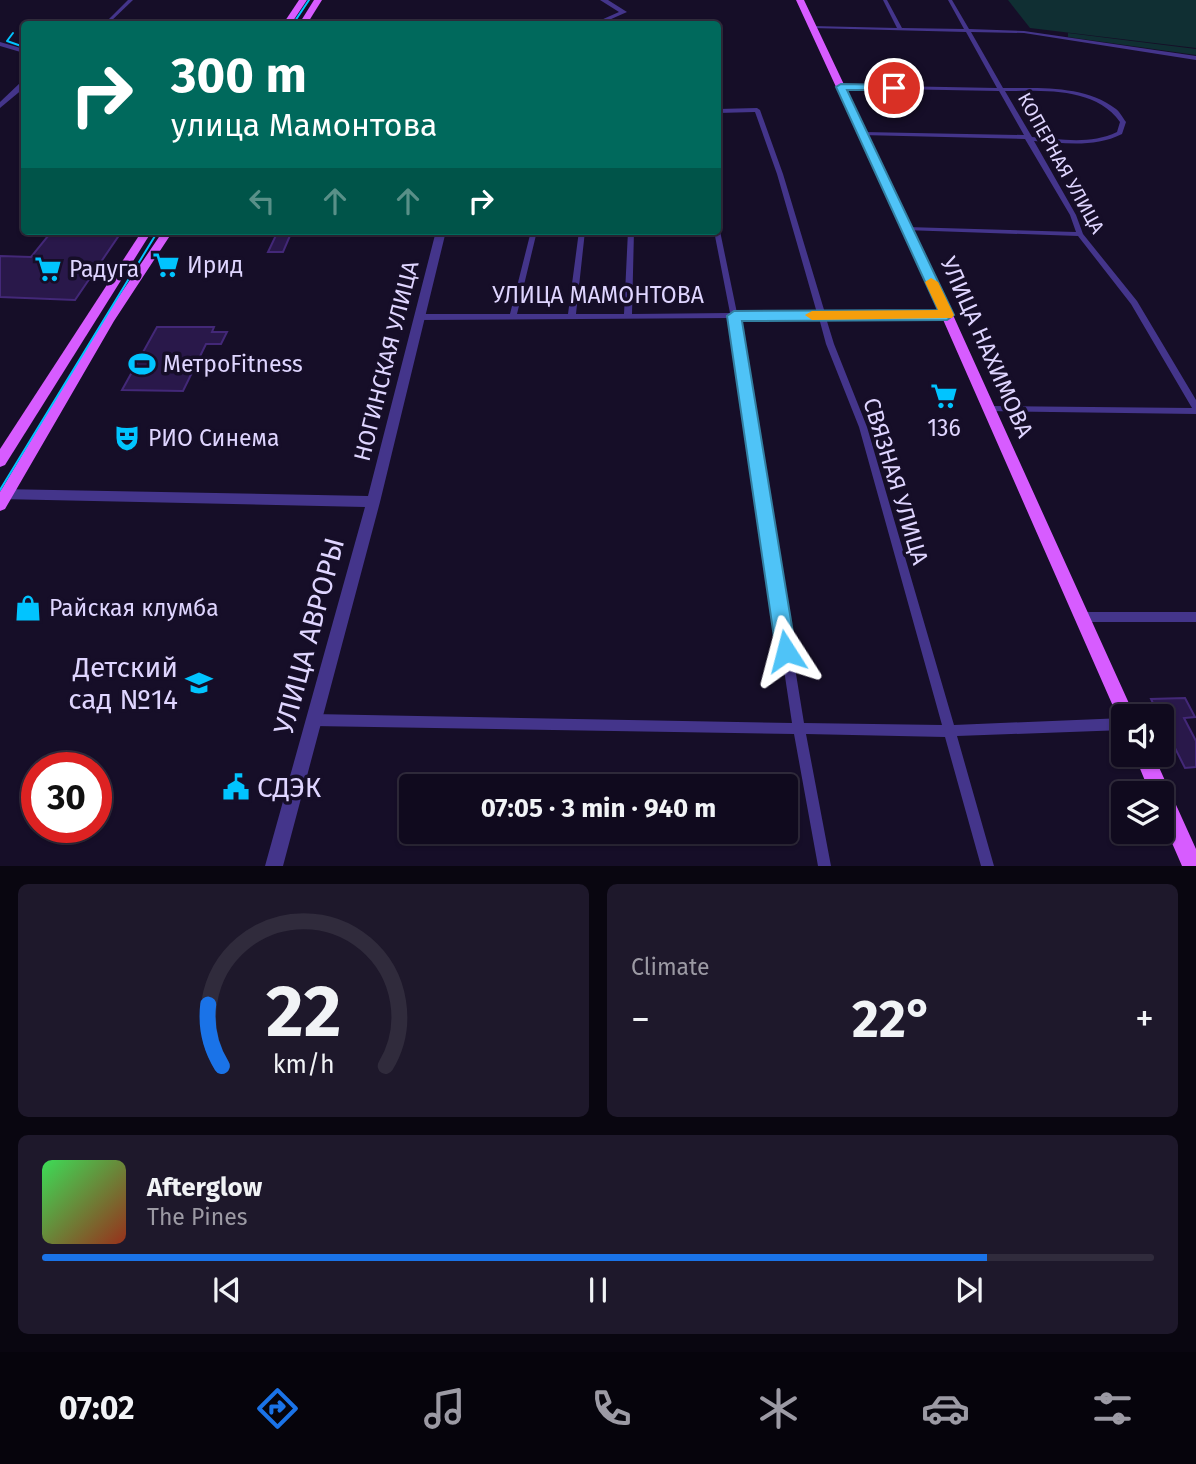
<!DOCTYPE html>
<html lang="en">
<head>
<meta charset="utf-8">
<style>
  body { margin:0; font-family:"Fira Sans",sans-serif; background:#1e182b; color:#f1f3f6; height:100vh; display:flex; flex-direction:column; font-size:26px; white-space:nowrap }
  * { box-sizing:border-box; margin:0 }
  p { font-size:23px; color:#9c9aa4 }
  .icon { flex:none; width:38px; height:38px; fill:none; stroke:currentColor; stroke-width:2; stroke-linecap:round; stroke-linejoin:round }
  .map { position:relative; height:866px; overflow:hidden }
  .side { display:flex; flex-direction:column; gap:18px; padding:18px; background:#090610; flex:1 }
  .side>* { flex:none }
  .guide { position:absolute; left:21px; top:21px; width:700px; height:214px; border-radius:7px; box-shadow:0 2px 5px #0004,0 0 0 2px #302b3c; background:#00695c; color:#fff; overflow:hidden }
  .fabs { position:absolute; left:1111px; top:704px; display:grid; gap:14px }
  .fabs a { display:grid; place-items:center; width:63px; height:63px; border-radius:7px; background:#100a1e; box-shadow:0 2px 5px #0004,0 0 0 2px #302b3c; font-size:35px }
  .speed { position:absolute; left:21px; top:752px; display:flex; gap:14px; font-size:35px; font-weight:700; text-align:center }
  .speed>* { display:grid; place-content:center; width:91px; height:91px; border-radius:50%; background:#100a1e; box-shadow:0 2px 5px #0004,0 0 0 2px #302b3c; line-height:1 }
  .speed .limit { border:10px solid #d22; background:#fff; color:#111 }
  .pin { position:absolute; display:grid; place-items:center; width:60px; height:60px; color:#fff; margin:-30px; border:4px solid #fff; border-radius:50%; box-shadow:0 2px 7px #0007 }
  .me { position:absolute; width:77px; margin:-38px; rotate:351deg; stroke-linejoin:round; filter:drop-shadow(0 0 5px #0008) }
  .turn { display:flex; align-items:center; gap:24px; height:147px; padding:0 35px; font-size:32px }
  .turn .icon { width:91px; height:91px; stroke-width:2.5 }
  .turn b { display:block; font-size:49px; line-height:60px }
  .lanes { display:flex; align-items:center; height:66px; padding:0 35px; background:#0003; justify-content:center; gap:35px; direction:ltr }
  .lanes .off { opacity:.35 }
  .big { font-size:52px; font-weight:700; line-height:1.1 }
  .side .card { flex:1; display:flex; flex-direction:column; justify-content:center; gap:10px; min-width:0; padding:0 24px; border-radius:10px; background:#1e182b }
  .side .dial { align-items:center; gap:0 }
  .dial svg { height:182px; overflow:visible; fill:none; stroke:#302b3c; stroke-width:7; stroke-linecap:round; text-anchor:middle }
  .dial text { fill:#f1f3f6; stroke:none }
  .song { display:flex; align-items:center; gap:21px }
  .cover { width:84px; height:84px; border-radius:10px; background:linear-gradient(135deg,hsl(130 70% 55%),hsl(10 70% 35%)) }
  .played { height:7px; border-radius:4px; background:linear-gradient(90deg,#1a73e8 85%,#302b3c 85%) }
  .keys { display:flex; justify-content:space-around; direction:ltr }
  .heat { display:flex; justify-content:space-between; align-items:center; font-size:38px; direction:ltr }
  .side .tiles { flex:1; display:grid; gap:18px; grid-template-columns:1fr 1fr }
  .card:last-child { grid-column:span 2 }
  .trip { position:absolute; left:399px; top:774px; width:399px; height:70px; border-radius:7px; background:#100a1e; box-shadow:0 2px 5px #0004,0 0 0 2px #302b3c; font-weight:700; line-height:70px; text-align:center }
  .tab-bar { display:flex; height:112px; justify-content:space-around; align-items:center; background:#06040c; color:#9c9aa4 }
  .tab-bar .icon { width:49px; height:49px }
  .tab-bar .current { color:#1a73e8 }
  .tab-bar b { font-size:32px; color:#f1f3f6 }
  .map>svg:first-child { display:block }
  .green { fill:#102f33 }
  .building { fill:#29184a; stroke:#432878; stroke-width:2 }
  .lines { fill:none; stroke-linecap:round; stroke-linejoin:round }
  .minor { fill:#44358b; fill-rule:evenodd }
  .tertiary { fill:#44358b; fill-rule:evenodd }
  .primary { fill:#d75cff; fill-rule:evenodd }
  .tram { stroke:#01c4ff; stroke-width:2 }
  .route { fill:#4fc3f7; stroke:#337fa1; stroke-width:2 }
  .slow { fill:#f59e0b }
  .labels { text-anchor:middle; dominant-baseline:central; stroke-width:7; stroke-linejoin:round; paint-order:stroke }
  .far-street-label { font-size:19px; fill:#dfd5ff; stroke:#160e28 }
  .poi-label { font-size:23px; fill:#dfd5ff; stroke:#160e28; text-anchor:start }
  .street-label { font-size:23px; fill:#dfd5ff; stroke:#160e28 }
  .near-street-label { font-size:28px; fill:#dfd5ff; stroke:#160e28 }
  .near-poi-label { font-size:28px; fill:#dfd5ff; stroke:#160e28; text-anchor:end }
</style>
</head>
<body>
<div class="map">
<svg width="1196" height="866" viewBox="0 0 1196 866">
  <rect width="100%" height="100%" fill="#160e28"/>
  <g class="green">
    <path d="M 1008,0 L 1196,0 L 1196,48 L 1030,28 Z"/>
    <path d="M 1068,33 L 1196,49 L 1196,55 L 1068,37 Z"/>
  </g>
  <g class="building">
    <path d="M 52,231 L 122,231 L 75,300 L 0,297 L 0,256 L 31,257 Z"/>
    <path d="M 278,231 L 292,231 L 283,252 L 268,252 Z"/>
    <path d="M 157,327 L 214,327 L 212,332 L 227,332 L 221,344 L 206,344 L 183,391 L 122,390 Z"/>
    <path d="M 1185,698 L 1195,717 L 1184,718 L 1196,741 L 1196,767 L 1185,768 L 1162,722 L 1162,716 L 1159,716 L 1151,699 Z"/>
  </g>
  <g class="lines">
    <g class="minor">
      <path d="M 128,0 L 133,0 L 108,24 L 104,24 Z"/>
      <path d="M 883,0 L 887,0 L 902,28 L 964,29 L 948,0 L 952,0 L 969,29 L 1024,31 L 1196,56 L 1196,60 L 1024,33 L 971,32 L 1003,88 C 1039,88 1086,85 1116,109 C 1120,112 1123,118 1126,122 L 1122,134 C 1094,148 1064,143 1034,141 L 1076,215 L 1083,234 L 1137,301 L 1196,400 L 1196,414 L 986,411 L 985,409 L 989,406 L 1192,408 L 1131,304 L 1078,236 L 905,230 L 904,229 L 907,227 L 1076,232 L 1070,215 L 1025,139 L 861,135 L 861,133 L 863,132 L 1024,135 L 999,91 L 839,88 L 838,87 L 841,85 L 997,88 L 966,32 L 812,28 L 810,27 L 812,26 L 897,28 ZM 1005,91 C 1044,91 1095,87 1120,122 L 1117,132 C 1090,145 1060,139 1032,137 Z"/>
      <path d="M 718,109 L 757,108 L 760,110 L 783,174 L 825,313 L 947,312 L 951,315 L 947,318 L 826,318 L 834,344 L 867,427 L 954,725 L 1124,718 L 1124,730 L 957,736 L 994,866 L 981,866 L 945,737 L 806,734 L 831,866 L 818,866 L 794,734 L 313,726 L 309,724 L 307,720 L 309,716 L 313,714 L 792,723 L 731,318 L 418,320 L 414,317 L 418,314 L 510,314 L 531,231 L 537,231 L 517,314 L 568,314 L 579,231 L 585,231 L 576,314 L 624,314 L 628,231 L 634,231 L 632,314 L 730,313 L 714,231 L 718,231 L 718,229 L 720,231 L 737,313 L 817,313 L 777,174 L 755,112 L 718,113 ZM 738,318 L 819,318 L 826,344 L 859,427 L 942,725 L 804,723 Z"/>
      <path d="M 1081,612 L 1196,612 L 1196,622 L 1081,622 L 1077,620 L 1076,617 L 1077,614 Z"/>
    </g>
    <g class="tertiary">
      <path d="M 600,0 L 608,0 L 627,12 L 600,24 L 592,24 L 619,12 Z"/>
      <path d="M 0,42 L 24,49 L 24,53 L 0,46 Z"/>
      <path d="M 21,82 L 24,82 L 24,88 L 0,108 L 0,102 Z"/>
      <path d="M 436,231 L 446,231 L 380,502 L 283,866 L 265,866 L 365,507 L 0,499 L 0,489 L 368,496 Z"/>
    </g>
    <g class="primary">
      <path d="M 299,0 L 307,0 L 291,24 L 283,24 Z"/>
      <path d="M 314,0 L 322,0 L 307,24 L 299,24 Z"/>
      <path d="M 796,0 L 804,0 L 953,315 L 1132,710 L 1135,716 L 1124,716 L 1124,724 L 1120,722 L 941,315 Z"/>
      <path d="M 142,231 L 152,231 L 5,465 L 0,467 L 0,449 Z"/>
      <path d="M 163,231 L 173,231 L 114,321 L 5,509 L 0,511 L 0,492 L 105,317 Z"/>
      <path d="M 1134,754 L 1153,754 L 1196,849 L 1196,866 L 1182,866 L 1162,820 L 1162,793 L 1150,793 Z"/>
    </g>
    <g class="tram">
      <path d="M 293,24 L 309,0"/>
      <path d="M 13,33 L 7,41 L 24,47"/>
      <path d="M 0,490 L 158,231"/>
    </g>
  </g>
  <path class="route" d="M 841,84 L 894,85 L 899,88 L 894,90 L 847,90 L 954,315 L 947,320 L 742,321 L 796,651 L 793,658 L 786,660 L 779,658 L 776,651 L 727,316 L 734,311 L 938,310 L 836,87 Z"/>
  <path class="slow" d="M 931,278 L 938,282 L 954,315 L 952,318 L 812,320 L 805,315 L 812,311 L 938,310 L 925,282 Z"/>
  <defs>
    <g id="supermarket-bare" transform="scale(2.1)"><path d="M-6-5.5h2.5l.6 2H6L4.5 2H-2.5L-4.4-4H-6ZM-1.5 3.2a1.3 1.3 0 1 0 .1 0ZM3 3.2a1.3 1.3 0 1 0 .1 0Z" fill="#01c4ff" stroke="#160e28" stroke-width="2.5" paint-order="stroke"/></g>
    <g id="stadium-bare" transform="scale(2.1)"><path d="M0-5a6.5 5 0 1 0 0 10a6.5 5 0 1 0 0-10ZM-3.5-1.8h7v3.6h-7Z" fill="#01c4ff" stroke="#160e28" stroke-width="2.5" paint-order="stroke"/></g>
    <g id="theatre-bare" transform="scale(2.1)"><path d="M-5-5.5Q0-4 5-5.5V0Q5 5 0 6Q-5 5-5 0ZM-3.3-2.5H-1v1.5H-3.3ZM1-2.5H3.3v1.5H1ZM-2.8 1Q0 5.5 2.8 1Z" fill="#01c4ff" stroke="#160e28" stroke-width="2.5" paint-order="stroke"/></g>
    <g id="shop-bare" transform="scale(2.1)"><path d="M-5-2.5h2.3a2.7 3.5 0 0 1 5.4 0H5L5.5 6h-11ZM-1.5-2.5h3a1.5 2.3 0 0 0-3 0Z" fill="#01c4ff" stroke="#160e28" stroke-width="2.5" paint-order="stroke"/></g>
    <g id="school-bare" transform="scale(2.1)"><path d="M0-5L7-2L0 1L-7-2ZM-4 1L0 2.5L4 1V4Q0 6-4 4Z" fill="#01c4ff" stroke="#160e28" stroke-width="2.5" paint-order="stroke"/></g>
    <g id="civic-bare" transform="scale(2.1)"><path d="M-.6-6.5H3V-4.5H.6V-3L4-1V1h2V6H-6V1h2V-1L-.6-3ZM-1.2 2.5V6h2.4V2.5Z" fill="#01c4ff" stroke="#160e28" stroke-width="2.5" paint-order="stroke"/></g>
  </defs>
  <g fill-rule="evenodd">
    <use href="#supermarket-bare" x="166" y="265"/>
    <use href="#supermarket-bare" x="48" y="269"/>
    <use href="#stadium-bare" x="142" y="364"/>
    <use href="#supermarket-bare" x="944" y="396"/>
    <use href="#theatre-bare" x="127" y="438"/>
    <use href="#shop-bare" x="28" y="608"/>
    <use href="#school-bare" x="199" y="683"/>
    <use href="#civic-bare" x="236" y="787"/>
  </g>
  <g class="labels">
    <g class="far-street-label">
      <text transform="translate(1061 163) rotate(61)">КОПЕРНАЯ УЛИЦА</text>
    </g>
    <g class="poi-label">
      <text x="187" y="265">Ирид</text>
      <text x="69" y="269">Радуга</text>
      <text x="163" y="364">МетроFitness</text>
      <text x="944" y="428" text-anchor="middle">136</text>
      <text x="148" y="438">РИО Синема</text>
      <text x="49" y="608">Райская клумба</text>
    </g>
    <g class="street-label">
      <text x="598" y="295">УЛИЦА МАМОНТОВА</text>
      <text transform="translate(987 347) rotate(66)">УЛИЦА НАХИМОВА</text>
      <text transform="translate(386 361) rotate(-76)">НОГИНСКАЯ УЛИЦА</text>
      <text transform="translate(896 481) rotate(73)">СВЯЗНАЯ УЛИЦА</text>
    </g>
    <g class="near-street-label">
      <text transform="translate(309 636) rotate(-75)">УЛИЦА АВРОРЫ</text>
    </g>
    <g class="near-poi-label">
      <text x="178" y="667">Детский<tspan x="178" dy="32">сад №14</tspan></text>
      <text x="257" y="787" text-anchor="start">СДЭК</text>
    </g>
  </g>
</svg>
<div class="fabs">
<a><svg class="icon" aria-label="sound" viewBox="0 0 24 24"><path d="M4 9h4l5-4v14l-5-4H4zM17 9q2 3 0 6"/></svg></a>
<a><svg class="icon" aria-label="layers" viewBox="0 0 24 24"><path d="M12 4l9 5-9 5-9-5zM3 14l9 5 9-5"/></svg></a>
</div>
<div class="speed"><div class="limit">30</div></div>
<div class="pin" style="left:894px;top:88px;background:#d93025"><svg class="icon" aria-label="arrive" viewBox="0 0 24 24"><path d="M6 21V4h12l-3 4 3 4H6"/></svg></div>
<svg class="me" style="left:786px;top:651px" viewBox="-20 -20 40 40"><path d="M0-17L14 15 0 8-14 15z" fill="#4fc3f7" stroke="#fff" stroke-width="4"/></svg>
<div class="trip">07:05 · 3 min · 940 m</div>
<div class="guide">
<div class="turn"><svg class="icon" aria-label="right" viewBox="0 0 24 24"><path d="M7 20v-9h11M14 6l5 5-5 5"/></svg><div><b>300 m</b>улица Мамонтова</div></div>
<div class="lanes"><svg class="icon off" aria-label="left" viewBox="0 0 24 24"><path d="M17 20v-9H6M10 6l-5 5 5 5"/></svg><svg class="icon off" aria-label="ahead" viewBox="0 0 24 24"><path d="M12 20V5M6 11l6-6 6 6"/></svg><svg class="icon off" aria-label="ahead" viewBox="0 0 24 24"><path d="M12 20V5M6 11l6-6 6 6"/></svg><svg class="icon" aria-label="right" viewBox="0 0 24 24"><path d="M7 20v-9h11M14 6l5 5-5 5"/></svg></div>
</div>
</div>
<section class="side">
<div class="tiles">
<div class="card dial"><svg viewBox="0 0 100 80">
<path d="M14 69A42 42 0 1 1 86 69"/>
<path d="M14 69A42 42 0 0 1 8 42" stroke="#1a73e8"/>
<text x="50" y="56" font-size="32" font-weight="700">22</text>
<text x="50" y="72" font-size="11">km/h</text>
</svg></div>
<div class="card"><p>Climate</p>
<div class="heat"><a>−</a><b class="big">22°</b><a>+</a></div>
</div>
<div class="card">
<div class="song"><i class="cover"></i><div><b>Afterglow</b><p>The Pines</p></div></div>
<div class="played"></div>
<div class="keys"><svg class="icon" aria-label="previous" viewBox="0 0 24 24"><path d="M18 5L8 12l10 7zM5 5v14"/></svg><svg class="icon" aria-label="pause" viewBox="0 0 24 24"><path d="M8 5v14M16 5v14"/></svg><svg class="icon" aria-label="next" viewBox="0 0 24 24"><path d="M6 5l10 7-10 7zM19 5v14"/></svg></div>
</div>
</div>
</section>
<nav class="tab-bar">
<b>07:02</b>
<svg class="icon current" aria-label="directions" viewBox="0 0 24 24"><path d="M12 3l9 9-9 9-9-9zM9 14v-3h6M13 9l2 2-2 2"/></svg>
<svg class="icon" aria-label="music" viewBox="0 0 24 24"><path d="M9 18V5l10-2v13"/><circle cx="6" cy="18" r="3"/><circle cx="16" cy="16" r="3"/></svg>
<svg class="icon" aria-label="phone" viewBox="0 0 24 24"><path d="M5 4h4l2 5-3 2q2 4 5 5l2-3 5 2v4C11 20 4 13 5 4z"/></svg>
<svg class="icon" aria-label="climate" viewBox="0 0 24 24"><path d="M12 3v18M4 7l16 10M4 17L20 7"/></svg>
<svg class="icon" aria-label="car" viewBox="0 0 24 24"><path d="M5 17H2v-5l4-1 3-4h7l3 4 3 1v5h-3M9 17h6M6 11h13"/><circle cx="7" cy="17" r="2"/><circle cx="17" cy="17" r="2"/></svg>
<svg class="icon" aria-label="filters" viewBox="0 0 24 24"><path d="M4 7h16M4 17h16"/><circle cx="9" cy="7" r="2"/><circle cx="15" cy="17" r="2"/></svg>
</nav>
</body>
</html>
